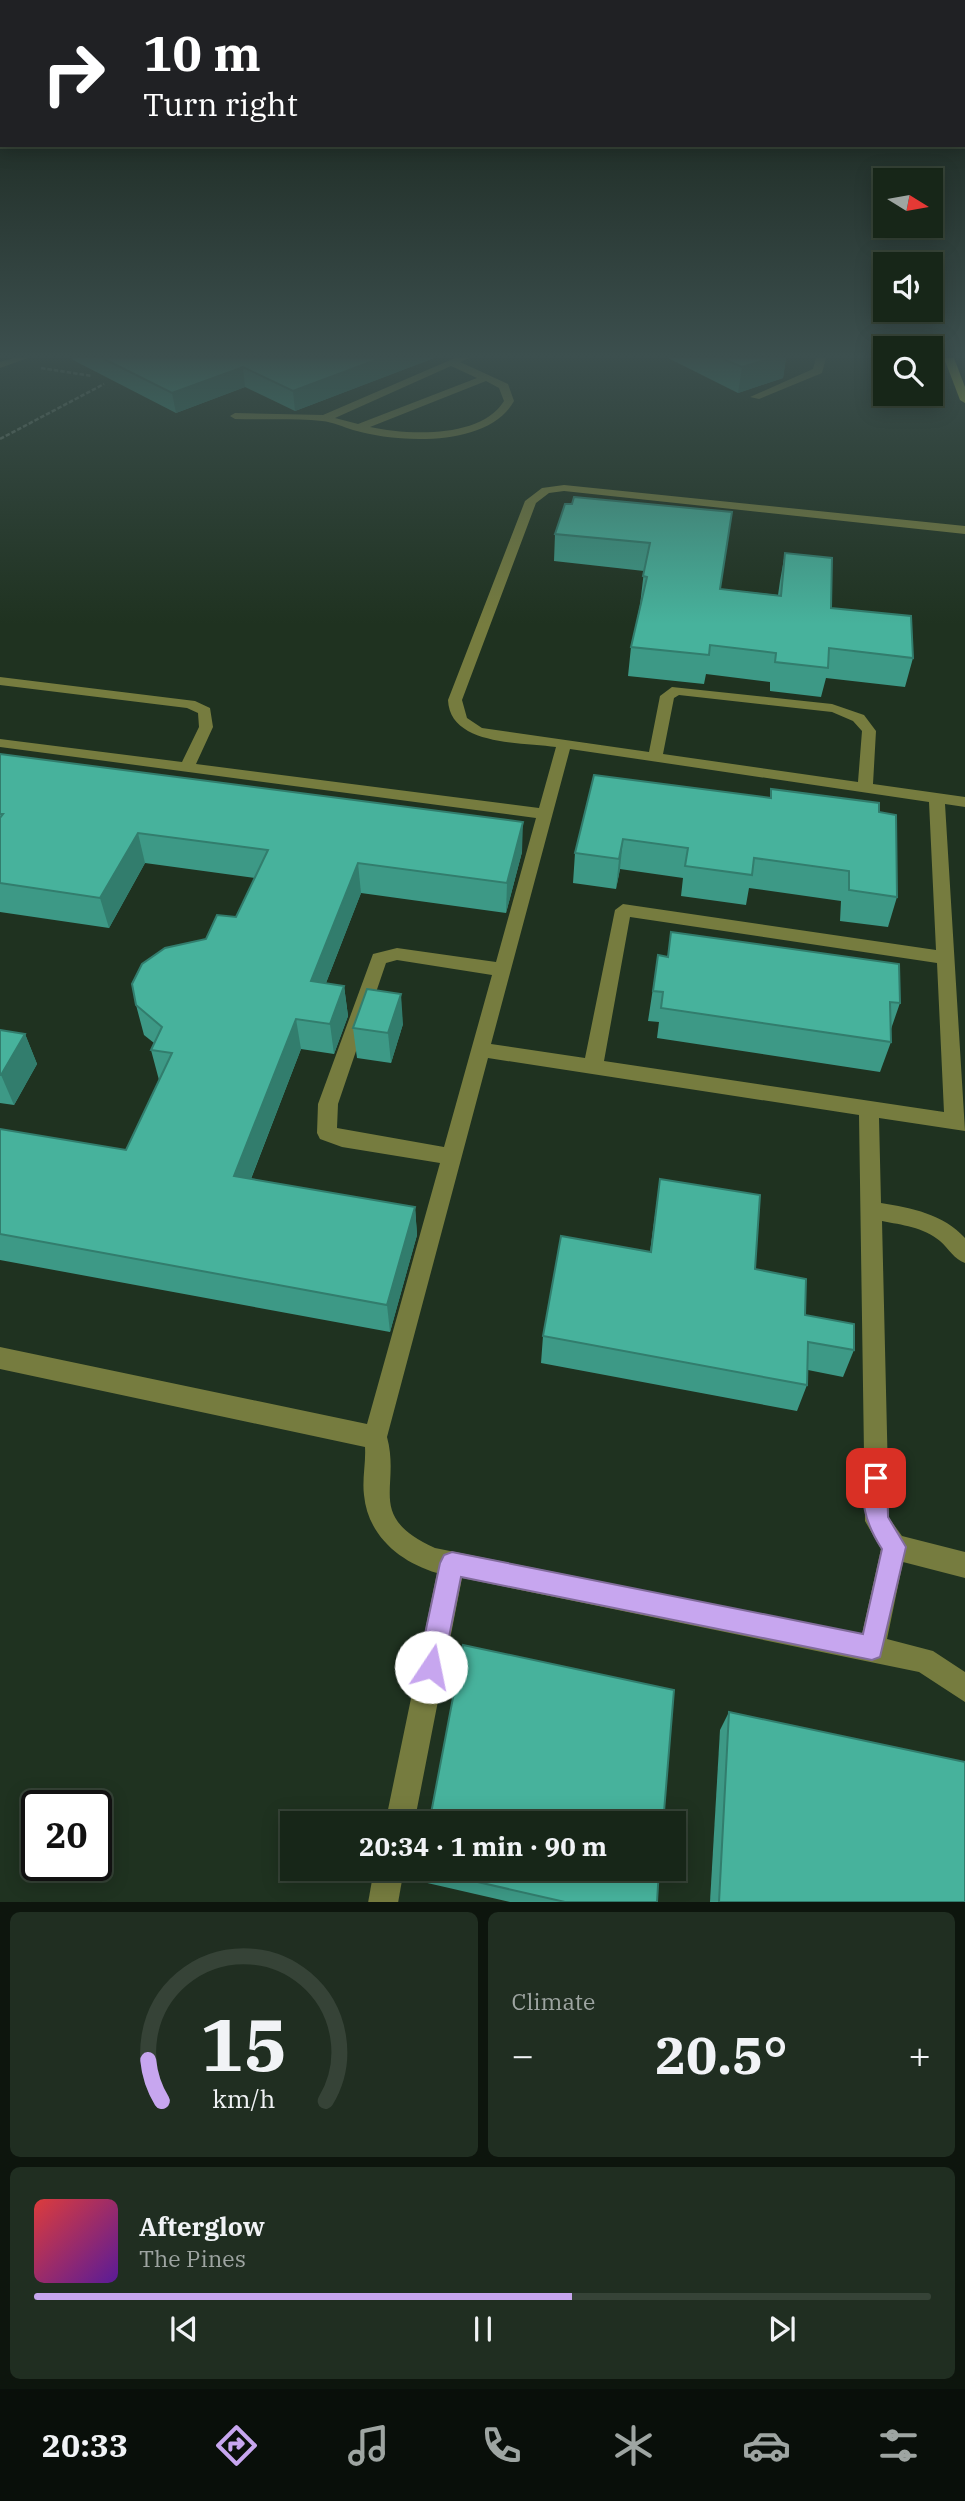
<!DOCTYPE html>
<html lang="en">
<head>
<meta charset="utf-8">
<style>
  body { margin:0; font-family:"IBM Plex Serif",serif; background:#202e21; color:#f1f3f6; height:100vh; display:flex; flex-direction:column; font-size:26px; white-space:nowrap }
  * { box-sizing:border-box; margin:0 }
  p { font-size:23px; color:#9ea5a2 }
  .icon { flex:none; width:38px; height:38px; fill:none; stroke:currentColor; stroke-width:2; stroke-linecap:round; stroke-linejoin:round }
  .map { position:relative; height:1902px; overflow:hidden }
  .side { display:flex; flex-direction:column; gap:10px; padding:10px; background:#0d150d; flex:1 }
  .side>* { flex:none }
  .hud { position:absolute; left:0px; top:0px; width:966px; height:147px; box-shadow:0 4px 18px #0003,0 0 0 2px #364337; background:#202124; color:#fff; overflow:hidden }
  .needle { width:46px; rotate:101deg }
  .controls { position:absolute; left:873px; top:168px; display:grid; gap:14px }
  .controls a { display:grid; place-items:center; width:70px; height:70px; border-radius:0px; background:#172618; box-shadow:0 4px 18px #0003,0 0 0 2px #364337; font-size:35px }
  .speed { position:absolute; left:21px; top:1790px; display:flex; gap:14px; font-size:35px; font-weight:700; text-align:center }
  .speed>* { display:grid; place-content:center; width:91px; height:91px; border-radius:50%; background:#172618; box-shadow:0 4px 18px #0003,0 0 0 2px #364337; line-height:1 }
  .speed .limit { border:4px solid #111; border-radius:10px; background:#fff; color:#111 }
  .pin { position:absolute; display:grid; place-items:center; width:60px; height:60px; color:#fff; margin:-30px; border-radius:14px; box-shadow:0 4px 10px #0006 }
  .me { position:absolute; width:77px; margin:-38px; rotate:11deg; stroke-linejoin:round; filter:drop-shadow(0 0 5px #0008) }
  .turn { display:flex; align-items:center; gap:24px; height:147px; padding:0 28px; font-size:32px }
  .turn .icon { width:91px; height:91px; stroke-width:2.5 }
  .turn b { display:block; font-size:49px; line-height:60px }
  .big { font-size:52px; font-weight:700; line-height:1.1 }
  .side .card { flex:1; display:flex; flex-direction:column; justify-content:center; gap:10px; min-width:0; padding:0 24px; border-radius:10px; background:#202e21 }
  .side .dial { align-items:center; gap:0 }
  .dial svg { height:182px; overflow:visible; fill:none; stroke:#364337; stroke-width:7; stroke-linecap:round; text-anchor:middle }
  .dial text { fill:#f1f3f6; stroke:none }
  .song { display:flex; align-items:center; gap:21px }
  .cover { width:84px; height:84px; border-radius:10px; background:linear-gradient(135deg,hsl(0 70% 55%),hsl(270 70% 35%)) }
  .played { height:7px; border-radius:4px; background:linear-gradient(90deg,#c7a6ef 60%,#364337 60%) }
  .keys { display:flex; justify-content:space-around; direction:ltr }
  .heat { display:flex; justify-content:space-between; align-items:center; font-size:38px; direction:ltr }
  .side .tiles { flex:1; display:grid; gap:10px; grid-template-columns:1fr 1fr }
  .card:last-child { grid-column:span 2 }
  .trip { position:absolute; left:280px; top:1811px; width:406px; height:70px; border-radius:0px; background:#172618; box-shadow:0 4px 18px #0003,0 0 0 2px #364337; font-weight:700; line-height:70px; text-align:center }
  .tab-bar { display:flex; height:112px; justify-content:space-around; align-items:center; background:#090f0a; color:#9ea5a2 }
  .tab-bar .icon { width:49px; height:49px }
  .tab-bar .on { color:#c7a6ef }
  .tab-bar b { font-size:32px; color:#f1f3f6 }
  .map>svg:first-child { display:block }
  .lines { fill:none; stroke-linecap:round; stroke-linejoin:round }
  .path { stroke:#677868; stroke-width:2.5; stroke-dasharray:4.5 2; stroke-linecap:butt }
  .minor { fill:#767c3f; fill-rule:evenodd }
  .major { fill:#c0cc3d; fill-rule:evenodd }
  .wall { fill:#3d9986 }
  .shaded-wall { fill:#327d6d }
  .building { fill:#47b29c; stroke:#327d6d; stroke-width:2 }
  .route { fill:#c7a6ef; stroke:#816c9b; stroke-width:2 }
</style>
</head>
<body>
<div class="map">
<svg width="965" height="1903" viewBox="0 0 965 1903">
  <rect width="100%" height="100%" fill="#1f3220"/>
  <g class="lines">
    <g class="path">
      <path d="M 41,368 L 92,376"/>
      <path d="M 0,439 L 104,384"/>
    </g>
    <g class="minor">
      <path d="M 14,358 L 28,358 L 0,368 L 0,362 Z"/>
      <path d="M 455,358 L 469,358 L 460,362 L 508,384 L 514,401 C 488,448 397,443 353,430 C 343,427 333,422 322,421 C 293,418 264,420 235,419 L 230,416 L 235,413 L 323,415 ZM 451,366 L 477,378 L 358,424 L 335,418 ZM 486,381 L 499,388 L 504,401 C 481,439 407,435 370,427 Z"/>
      <path d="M 816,358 L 826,358 L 822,373 L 759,399 L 750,397 L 813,369 Z"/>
      <path d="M 564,485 L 965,526 L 965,534 L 564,491 L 549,493 L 536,503 L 462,700 L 467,718 L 482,728 L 649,752 L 660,696 L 672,687 L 832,704 L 864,715 L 876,731 L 873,784 L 965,797 L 965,807 L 945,804 L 965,1131 L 879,1118 L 881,1203 C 912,1208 943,1214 965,1238 L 965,1263 C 954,1259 949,1249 940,1241 C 923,1227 902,1225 882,1221 L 889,1518 L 902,1536 L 965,1552 L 965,1578 L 903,1562 L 887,1639 L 933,1651 L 965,1672 L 965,1702 L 919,1672 L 462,1578 L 414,1824 L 385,1824 L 437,1573 C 400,1562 368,1536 364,1495 C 362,1479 366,1463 365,1447 L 0,1369 L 0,1347 L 367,1424 L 440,1163 L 342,1147 L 320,1139 L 317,1133 L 318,1104 L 373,954 L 397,948 L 496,962 L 536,818 L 0,747 L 0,739 L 182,762 L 199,727 L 198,713 L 187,708 L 0,685 L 0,677 L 195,701 L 210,708 L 213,727 L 196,764 L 539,808 L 556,747 C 521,742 450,746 448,700 L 525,501 L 542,488 ZM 679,695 L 832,712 L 853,721 L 862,731 L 858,782 L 663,754 L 674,698 ZM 570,749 L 929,802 L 936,950 L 623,904 L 615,910 L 585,1058 L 491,1044 ZM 630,917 L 937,963 L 944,1112 L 604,1061 ZM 397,960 L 492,975 L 444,1147 L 337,1128 L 338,1104 L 386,963 ZM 488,1058 L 859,1115 L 865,1521 L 881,1549 L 862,1634 L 435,1548 C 365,1516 401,1489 387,1437 Z"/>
      <path d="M 374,1869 L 404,1869 L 398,1903 L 368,1903 Z"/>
    </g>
    <path class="major" d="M 944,358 L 954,358 L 965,387 L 965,403 L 960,400 Z"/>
  </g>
  <g class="wall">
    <path d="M 72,358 L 434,358 L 295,411 L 245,387 L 176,413 L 73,360 Z"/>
    <path d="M 668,358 L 786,358 L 783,378 L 738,393 Z"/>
    <path d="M 732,512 L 720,589 L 778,595 L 780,581 L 785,553 L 831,608 L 913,658 L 905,687 L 826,678 L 821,697 L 770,691 L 770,682 L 706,674 L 704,684 L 628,676 L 631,647 L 640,605 L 644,571 L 554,561 L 555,534 Z"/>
    <path d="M 0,754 L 522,852 L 506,913 L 361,893 L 326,983 L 344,986 L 348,1016 L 334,1054 L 301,1049 L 251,1179 L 415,1207 L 417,1235 L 390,1332 L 0,1260 L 0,1129 L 126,1150 L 159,1080 L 151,1050 L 154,1043 L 144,1035 L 136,1005 L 206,939 L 236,917 L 255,878 L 145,863 L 109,928 L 0,912 Z"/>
    <path d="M 771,789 L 879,812 L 897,897 L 888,927 L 840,921 L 841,901 L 749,888 L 746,905 L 681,896 L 683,878 L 620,869 L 616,889 L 573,883 L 575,853 L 770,798 Z"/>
    <path d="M 658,955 L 900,1003 L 891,1029 L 891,1042 L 880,1072 L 657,1038 L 659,1022 L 648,1021 Z"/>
    <path d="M 403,1024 L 391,1063 L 357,1058 L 353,1028 Z"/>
    <path d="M 0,1030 L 25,1034 L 37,1064 L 14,1105 L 0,1103 Z"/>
    <path d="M 660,1179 L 805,1315 L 854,1350 L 843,1377 L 808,1370 L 807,1385 L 797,1411 L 541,1363 L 543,1336 L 650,1252 Z"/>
    <path d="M 729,1712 L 965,1902 L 710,1902 L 720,1730 Z"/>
    <path d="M 421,1869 L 657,1902 L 510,1902 L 423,1882 Z"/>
  </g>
  <g class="shaded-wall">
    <path d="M 381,358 L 434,358 L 295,411 L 293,391 Z"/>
    <path d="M 772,358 L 786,358 L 783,378 L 738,393 L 742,367 Z"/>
    <path d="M 243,367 L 245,387 L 176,413 L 172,393 Z"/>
    <path d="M 523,822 L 522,852 L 506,913 L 507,883 Z"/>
    <path d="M 138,833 L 145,863 L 109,928 L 100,898 Z"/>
    <path d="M 623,839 L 620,869 L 616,889 L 619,859 Z"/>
    <path d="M 358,863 L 361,893 L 315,1011 L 311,981 Z"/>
    <path d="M 344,986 L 348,1016 L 334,1054 L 330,1024 Z"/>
    <path d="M 401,994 L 403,1024 L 391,1063 L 388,1033 Z"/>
    <path d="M 296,1019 L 301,1049 L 241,1204 L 234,1176 Z"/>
    <path d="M 25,1034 L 37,1064 L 14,1105 L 1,1075 Z"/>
    <path d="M 415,1207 L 417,1235 L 390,1332 L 387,1305 Z"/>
  </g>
  <g class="building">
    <path d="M 102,358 L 381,358 L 293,391 L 243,367 L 172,393 Z"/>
    <path d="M 721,358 L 772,358 L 742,367 Z"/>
    <path d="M 574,497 L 732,512 L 720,589 L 781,596 L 785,553 L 832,558 L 831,608 L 911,616 L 913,658 L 829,648 L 828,668 L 775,662 L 776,653 L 710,645 L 709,655 L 631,647 L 647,577 L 643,576 L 650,543 L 555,534 L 565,504 L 572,504 Z"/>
    <path d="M 0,754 L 523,822 L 507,883 L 358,863 L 311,981 L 344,986 L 330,1024 L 296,1019 L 234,1176 L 415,1207 L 387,1305 L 0,1234 L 0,1129 L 126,1150 L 172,1053 L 151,1050 L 162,1027 L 136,1005 L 132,984 L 142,964 L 165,948 L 206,939 L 217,915 L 236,917 L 268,850 L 138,833 L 100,898 L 0,883 L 0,818 L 3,814 L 0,814 Z"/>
    <path d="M 594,775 L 771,798 L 771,789 L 879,803 L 879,812 L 896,815 L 897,897 L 849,890 L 849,871 L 754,858 L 752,875 L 685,866 L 688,848 L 623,839 L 619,859 L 575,853 Z"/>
    <path d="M 671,932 L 899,964 L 900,1003 L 890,1002 L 891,1042 L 661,1008 L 663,992 L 653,991 L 658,955 L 668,957 Z"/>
    <path d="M 367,989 L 401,994 L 388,1033 L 353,1028 Z"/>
    <path d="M 0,1030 L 25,1034 L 1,1075 L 0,1075 Z"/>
    <path d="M 660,1179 L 760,1195 L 755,1269 L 806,1279 L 805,1315 L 854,1324 L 854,1350 L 808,1342 L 807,1385 L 543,1336 L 561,1236 L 651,1252 Z"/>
    <path d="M 463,1645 L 674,1690 L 663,1824 L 429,1824 Z"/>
    <path d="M 729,1712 L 965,1762 L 965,1902 L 719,1902 Z"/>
    <path d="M 421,1869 L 659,1869 L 657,1902 L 565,1902 Z"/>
  </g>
  <linearGradient id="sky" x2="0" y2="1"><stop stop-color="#111c12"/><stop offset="0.57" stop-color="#3c4f4e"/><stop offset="1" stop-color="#3c4f4e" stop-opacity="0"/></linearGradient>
  <rect width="965" height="624" fill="url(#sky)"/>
  <path class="route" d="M 876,1467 L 884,1471 L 887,1478 L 888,1517 L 906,1547 L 880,1657 L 872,1660 L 461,1577 L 443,1667 L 439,1676 L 431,1680 L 422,1676 L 418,1667 L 440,1563 L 444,1555 L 452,1552 L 863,1634 L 882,1549 C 867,1526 857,1498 868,1471 Z"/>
</svg>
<div class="controls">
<a><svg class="needle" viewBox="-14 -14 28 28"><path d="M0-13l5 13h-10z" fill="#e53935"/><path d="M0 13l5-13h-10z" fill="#9ea5a2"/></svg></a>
<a><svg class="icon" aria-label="sound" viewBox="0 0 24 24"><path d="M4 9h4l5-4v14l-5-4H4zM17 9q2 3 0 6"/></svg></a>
<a><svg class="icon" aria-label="search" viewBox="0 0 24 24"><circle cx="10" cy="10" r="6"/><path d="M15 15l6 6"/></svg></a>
</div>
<div class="speed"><div class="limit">20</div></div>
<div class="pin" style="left:876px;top:1478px;background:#d93025"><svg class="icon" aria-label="arrive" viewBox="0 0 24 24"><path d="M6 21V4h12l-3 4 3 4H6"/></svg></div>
<svg class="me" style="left:431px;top:1667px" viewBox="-20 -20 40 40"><circle r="19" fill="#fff"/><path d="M0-13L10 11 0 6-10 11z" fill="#c7a6ef"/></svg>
<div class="trip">20:34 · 1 min · 90 m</div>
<div class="hud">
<div class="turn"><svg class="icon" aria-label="right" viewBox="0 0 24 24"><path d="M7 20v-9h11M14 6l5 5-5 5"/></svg><div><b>10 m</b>Turn right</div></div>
</div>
</div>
<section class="side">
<div class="tiles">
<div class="card dial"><svg viewBox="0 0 100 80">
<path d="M14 69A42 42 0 1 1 86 69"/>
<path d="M14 69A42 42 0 0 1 8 51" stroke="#c7a6ef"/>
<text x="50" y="56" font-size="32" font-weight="700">15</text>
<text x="50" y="72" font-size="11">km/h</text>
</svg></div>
<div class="card"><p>Climate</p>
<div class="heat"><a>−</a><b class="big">20.5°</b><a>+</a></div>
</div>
<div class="card">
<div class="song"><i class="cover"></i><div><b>Afterglow</b><p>The Pines</p></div></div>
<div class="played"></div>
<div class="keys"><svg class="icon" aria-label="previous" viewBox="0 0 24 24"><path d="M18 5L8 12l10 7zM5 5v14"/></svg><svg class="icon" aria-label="pause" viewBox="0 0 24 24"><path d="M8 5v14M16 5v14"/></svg><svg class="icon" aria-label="next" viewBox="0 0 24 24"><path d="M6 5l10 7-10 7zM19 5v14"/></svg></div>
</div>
</div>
</section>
<nav class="tab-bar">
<b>20:33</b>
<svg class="icon on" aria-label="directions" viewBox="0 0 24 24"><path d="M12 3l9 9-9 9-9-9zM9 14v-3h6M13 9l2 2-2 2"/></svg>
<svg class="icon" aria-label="music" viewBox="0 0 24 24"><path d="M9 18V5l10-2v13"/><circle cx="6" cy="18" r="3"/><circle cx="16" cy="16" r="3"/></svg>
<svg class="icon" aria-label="phone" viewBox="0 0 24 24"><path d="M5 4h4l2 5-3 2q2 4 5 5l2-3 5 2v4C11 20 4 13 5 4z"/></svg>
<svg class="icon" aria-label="climate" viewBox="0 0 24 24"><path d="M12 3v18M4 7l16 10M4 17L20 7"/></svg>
<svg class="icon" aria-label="car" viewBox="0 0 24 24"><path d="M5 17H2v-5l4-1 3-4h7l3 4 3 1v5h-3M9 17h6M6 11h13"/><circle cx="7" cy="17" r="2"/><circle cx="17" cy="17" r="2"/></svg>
<svg class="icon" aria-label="filters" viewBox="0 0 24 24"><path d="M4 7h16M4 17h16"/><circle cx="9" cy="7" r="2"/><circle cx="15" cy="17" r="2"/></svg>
</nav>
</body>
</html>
